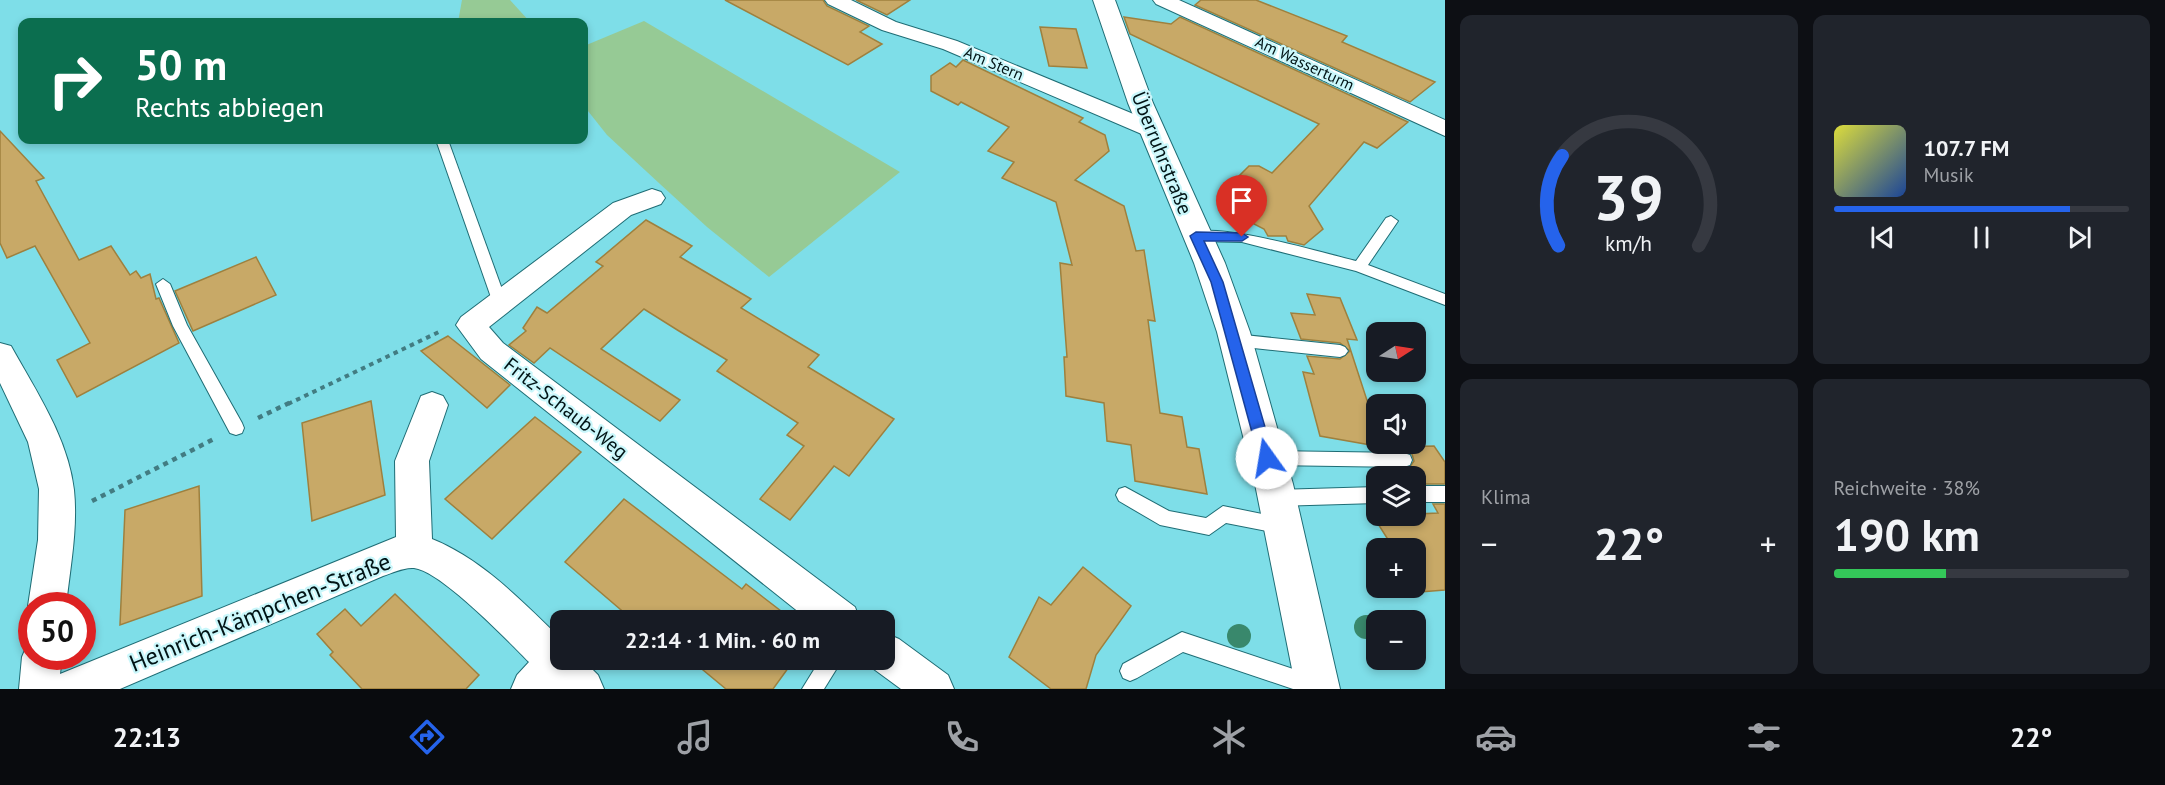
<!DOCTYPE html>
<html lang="de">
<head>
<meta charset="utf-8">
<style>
  body { margin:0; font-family:"PT Sans",sans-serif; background:#20242c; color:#f1f3f6; height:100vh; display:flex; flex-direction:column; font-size:22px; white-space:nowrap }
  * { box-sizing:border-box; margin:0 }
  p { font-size:20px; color:#9ea1a6 }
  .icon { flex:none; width:33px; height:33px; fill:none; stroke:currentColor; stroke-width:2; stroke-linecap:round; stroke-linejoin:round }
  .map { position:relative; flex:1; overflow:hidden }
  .panel { display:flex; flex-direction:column; gap:15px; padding:15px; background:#0d0f14; width:720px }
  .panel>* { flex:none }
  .top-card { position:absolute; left:18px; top:18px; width:570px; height:126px; border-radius:12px; box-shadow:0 3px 9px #0003; background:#0b6e4f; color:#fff; overflow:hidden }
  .needle { width:39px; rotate:78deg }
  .fabs { position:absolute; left:1366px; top:322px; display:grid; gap:12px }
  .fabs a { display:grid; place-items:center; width:60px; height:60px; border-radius:12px; background:#171b24; box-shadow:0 3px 9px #0003; font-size:30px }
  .speed { position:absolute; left:18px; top:592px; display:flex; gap:12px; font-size:30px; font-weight:700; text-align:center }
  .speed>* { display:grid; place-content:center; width:78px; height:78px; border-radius:50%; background:#171b24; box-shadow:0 3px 9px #0003; line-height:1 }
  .speed .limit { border:9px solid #d22; background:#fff; color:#111 }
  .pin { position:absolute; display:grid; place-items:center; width:51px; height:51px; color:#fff; margin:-62px -26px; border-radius:50% 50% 50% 0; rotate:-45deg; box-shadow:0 0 6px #0007 }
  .pin .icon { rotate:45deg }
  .me { position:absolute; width:66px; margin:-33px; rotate:347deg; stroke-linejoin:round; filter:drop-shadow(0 0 4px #0008) }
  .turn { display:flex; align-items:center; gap:21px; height:126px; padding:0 18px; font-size:27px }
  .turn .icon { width:78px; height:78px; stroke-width:2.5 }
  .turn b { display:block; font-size:42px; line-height:51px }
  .big { font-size:45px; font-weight:800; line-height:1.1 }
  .panel .card { flex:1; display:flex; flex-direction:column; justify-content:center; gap:9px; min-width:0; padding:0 21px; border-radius:12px; background:#20242c }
  .panel .dial { align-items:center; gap:0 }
  .dial svg { height:156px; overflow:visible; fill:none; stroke:#363941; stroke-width:7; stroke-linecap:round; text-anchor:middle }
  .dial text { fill:#f1f3f6; stroke:none }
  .song { display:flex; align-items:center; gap:18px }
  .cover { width:72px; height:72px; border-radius:9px; background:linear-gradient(135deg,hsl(60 70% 55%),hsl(220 70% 35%)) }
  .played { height:6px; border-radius:3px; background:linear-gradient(90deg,#2563eb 80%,#363941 80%) }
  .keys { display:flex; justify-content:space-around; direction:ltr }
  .heat { display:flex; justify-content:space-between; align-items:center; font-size:33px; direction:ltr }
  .charge { height:9px; border-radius:4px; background:linear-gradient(90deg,#34c759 38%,#363941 0) }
  .panel .tiles { flex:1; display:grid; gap:15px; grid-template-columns:repeat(2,1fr) }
  .trip { position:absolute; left:550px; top:610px; width:345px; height:60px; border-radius:12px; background:#171b24; box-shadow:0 3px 9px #0003; font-weight:800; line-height:60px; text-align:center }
  .tab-bar { display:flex; height:96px; justify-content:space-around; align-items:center; background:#090b0e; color:#9ea1a6 }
  .tab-bar .icon { width:42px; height:42px }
  .tab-bar .selected { color:#2563eb }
  .tab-bar b { font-size:27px; color:#f1f3f6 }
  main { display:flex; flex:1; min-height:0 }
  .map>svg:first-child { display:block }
  .green { fill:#96ca95 }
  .building { fill:#c8a967; stroke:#9e803e; stroke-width:1.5 }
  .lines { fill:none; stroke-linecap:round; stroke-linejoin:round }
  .lane-casing { stroke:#1f6d75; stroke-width:2 }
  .street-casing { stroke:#1f6d75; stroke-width:2 }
  .secondary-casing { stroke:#1f6d75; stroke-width:2 }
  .path-far1 { stroke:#427c82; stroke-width:4; stroke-dasharray:4.5 4.5; stroke-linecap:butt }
  .path { stroke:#427c82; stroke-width:4.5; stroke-dasharray:5 5; stroke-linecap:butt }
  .lane { fill:#fff; fill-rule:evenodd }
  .street { fill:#fff; fill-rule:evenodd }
  .secondary { fill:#fff; fill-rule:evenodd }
  .tree { fill:#39886c }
  .route { fill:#2563eb; stroke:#184099; stroke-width:1.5 }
  .labels { text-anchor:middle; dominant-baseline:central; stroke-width:4.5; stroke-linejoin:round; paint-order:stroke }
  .far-street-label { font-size:16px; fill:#011315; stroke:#caf7fb }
  .street-label { font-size:20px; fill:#011315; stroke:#caf7fb }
  .near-street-label { font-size:24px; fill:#011315; stroke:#caf7fb }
</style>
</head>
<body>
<main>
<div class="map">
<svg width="1445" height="689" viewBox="0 0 1445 689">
  <rect width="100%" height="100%" fill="#7edee8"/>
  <g class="green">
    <path d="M 462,0 L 510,0 L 530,22 L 458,22 Z"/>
    <path d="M 644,21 L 900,172 L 769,277 L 707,227 L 660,184 L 607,135 L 584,106 L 584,46 Z"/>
  </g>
  <g class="building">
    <path d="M 725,0 L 823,0 L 827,6 L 869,26 L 860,32 L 882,44 L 848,65 Z"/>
    <path d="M 856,0 L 910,0 L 887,15 Z"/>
    <path d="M 1201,0 L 1256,0 L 1347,36 L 1342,42 L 1435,82 L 1410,102 L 1195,5 Z"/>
    <path d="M 1124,17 L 1171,24 L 1180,17 L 1408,122 L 1377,148 L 1364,142 L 1309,206 L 1323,229 L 1304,245 L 1288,241 L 1286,236 L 1268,236 L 1264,229 L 1254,224 L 1232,183 L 1249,166 L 1259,166 L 1272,173 L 1319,124 L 1130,34 Z"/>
    <path d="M 1040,27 L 1076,29 L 1087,68 L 1049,66 Z"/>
    <path d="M 963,60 L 1083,118 L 1079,122 L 1105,135 L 1109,151 L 1075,180 L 1124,206 L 1136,251 L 1144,250 L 1155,321 L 1148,320 L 1160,413 L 1182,417 L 1187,447 L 1199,449 L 1207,494 L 1135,481 L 1131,445 L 1107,441 L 1104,403 L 1066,396 L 1064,357 L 1067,357 L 1060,263 L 1072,265 L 1056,202 L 1002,178 L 1014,162 L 988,151 L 1009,127 L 961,102 L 958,105 L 931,91 L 931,76 L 950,63 L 956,67 Z"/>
    <path d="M 0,131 L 44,178 L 36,181 L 79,260 L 111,246 L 130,275 L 136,271 L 141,278 L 150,274 L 156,299 L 159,298 L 179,343 L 77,397 L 57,360 L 90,343 L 35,246 L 7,258 L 0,243 Z"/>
    <path d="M 646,220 L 692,246 L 680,257 L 751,299 L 741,308 L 819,355 L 808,367 L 894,419 L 849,476 L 834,466 L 790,520 L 760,499 L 804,446 L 787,435 L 798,423 L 717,371 L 727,360 L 679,331 L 644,309 L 601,349 L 680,400 L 660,421 L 550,348 L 534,363 L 509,345 L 526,331 L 523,328 L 537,307 L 547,313 L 603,266 L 596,262 Z"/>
    <path d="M 256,257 L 276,295 L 193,331 L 175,291 Z"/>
    <path d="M 1307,294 L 1340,298 L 1357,340 L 1347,339 L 1377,431 L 1377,444 L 1382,447 L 1320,436 L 1303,372 L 1314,374 L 1307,356 L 1340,359 L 1350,351 L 1340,343 L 1301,339 L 1291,313 L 1315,315 Z"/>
    <path d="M 448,336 L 510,385 L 487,408 L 421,351 Z"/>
    <path d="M 371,401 L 385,495 L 312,521 L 302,423 Z"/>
    <path d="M 535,417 L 581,452 L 492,539 L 445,499 Z"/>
    <path d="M 1434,446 L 1445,462 L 1445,484 L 1419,484 L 1409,468 L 1414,461 L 1412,454 L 1398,451 L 1396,447 Z"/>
    <path d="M 199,486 L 202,596 L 120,625 L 125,510 Z"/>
    <path d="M 624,499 L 742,589 L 746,584 L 794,621 L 634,621 L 565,562 Z"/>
    <path d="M 1433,504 L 1445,504 L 1445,590 L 1420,592 L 1416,585 L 1416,549 L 1394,549 L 1373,516 L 1438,513 Z"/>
    <path d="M 1083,567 L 1131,606 L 1096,655 L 1086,689 L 1051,689 L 1009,657 L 1039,597 L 1051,605 Z"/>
    <path d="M 395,594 L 479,675 L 466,689 L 362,689 L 330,655 L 333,652 L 317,634 L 345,609 L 361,626 Z"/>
    <path d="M 691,660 L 794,660 L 773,689 L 726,689 Z"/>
  </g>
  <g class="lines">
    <g class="lane-casing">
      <g id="lane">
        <path d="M 436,140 L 448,140 L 507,303 L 505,307 L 500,308 L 493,303 Z"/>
        <path d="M 1391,216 L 1398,221 L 1368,265 L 1445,294 L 1445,305 L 1356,271 L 1242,242 L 1196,241 L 1189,236 C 1204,217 1330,255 1356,261 L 1386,218 Z"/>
        <path d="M 163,279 L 170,284 L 187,325 L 242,423 L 244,428 L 242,433 L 236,435 L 230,433 L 173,326 L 156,284 Z"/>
        <path d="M 1235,334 L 1340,345 L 1345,347 L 1348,351 L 1345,355 L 1340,357 L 1235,346 L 1230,344 L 1228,340 L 1230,336 Z"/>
        <path d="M 1267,451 L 1404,453 L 1410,455 L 1412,460 L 1410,465 L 1404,467 L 1267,465 L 1261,463 L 1259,458 L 1261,453 Z"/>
        <rect x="1416" y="486" width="29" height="16"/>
        <path d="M 1125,487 L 1169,511 L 1206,518 L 1223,506 L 1282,518 L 1288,520 L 1291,526 L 1288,532 L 1282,534 L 1226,523 L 1209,535 L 1160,525 L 1119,501 L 1116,495 L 1119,489 Z"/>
        <path d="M 1377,487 L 1377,503 L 1276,506 L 1270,504 L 1267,498 L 1270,492 L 1276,490 Z"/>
        <path d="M 1182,632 L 1314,676 L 1321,679 L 1324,686 L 1323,689 L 1293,689 L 1183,652 L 1137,678 L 1130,681 L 1123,678 L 1120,671 L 1123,664 Z"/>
        <path d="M 820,660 L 842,660 L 824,689 L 802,689 Z"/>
      </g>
    </g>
    <g class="street-casing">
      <g id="street">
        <path d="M 825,0 L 851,0 L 896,22 L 957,41 L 1160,125 L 1164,130 L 1160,135 L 1152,137 L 1144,135 L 943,49 L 882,30 L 828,4 Z"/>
        <path d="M 1153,0 L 1179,0 L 1445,120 L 1445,136 L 1156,4 Z"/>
        <path d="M 652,189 L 661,192 L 665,198 L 661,204 L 631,215 L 489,327 L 503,343 L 855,607 L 860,621 L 810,621 L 481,359 L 456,325 L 461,317 L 613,203 Z"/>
        <path d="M 0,343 L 11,346 C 36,391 68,438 74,490 C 78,529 70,568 66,606 L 32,606 L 32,614 L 28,606 L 38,540 L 39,489 L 28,442 L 0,383 Z"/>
        <path d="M 432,392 L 443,396 L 448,405 L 429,461 L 432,539 C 482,559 523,602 561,639 L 561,660 L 583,660 L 598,675 L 604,689 L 511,689 L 517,675 L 529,662 C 508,641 441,571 414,568 C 404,567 392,573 383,576 L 120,689 L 19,689 L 22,657 L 28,643 L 32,642 L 32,657 L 62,657 L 60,674 L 396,537 L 395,461 L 421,396 Z"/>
        <path d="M 885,633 L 899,639 L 948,675 L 954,689 L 901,689 L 871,667 L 868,660 L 885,660 Z"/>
      </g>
    </g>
    <g class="secondary-casing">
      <path id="secondary" d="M 1093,0 L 1115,0 L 1153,103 L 1225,263 L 1250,332 L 1293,484 L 1340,689 L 1296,689 L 1255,484 L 1217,332 L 1194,263 L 1128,103 Z"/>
    </g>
    <path class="path-far1" d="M 288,404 L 441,331"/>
    <g class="path">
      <path d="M 258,418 L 291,402"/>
      <path d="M 92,501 L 214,439"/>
    </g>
    <use href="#lane" class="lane"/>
    <use href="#street" class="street"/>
    <use href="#secondary" class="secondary"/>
  </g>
  <g class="tree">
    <circle cx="1366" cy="627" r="12"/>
    <circle cx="1239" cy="636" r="12"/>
  </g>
  <path class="route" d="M 1196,232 L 1242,233 L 1248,237 L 1242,241 L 1204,241 L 1223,282 L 1274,458 L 1267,464 L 1259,458 L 1211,282 L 1190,236 Z"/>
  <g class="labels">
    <g class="far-street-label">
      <text transform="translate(994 63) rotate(23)">Am Stern</text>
      <text transform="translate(1305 63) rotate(25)">Am Wasserturm</text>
    </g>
    <g class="street-label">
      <text transform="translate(1162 153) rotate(68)">Überruhrstraße</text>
      <text transform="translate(566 408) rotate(38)">Fritz-Schaub-Weg</text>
    </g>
    <g class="near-street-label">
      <text transform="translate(260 612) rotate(-22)">Heinrich-Kämpchen-Straße</text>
    </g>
  </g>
</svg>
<div class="fabs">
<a><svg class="needle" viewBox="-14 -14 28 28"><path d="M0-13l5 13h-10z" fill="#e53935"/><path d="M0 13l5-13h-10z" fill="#9ea1a6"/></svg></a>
<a><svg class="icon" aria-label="sound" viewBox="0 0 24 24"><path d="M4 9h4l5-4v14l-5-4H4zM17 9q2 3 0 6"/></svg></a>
<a><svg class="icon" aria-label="layers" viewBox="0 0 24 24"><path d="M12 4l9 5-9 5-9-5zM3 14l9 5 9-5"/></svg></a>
<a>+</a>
<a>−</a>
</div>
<div class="speed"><div class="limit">50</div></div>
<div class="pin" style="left:1242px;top:237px;background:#d93025"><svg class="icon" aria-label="arrive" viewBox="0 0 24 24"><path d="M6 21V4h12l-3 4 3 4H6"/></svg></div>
<svg class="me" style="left:1267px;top:458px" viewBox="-20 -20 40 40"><circle r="19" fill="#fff"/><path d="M0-13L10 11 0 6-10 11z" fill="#2563eb"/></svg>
<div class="trip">22:14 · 1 Min. · 60 m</div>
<div class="top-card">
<div class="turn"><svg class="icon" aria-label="right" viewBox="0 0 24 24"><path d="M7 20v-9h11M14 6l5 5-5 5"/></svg><div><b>50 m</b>Rechts abbiegen</div></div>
</div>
</div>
<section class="panel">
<div class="tiles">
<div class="card dial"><svg viewBox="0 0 100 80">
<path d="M14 69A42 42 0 1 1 86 69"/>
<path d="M14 69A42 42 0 0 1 16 23" stroke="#2563eb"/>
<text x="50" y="56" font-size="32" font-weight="700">39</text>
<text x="50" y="72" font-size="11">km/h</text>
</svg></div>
<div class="card">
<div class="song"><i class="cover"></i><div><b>107.7 FM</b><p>Musik</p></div></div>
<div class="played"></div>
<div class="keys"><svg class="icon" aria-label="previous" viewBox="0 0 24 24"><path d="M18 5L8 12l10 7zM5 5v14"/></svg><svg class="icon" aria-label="pause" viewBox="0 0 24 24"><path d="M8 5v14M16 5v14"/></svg><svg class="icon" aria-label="next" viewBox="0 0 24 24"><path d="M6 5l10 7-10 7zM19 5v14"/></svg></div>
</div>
<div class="card"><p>Klima</p>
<div class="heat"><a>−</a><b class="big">22°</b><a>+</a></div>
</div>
<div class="card"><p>Reichweite · 38%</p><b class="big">190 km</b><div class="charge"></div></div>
</div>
</section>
</main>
<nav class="tab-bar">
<b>22:13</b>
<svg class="icon selected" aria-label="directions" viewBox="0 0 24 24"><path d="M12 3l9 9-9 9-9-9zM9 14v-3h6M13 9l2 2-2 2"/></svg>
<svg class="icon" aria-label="music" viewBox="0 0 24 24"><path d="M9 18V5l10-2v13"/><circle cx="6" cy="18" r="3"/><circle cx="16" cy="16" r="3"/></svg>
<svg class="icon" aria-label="phone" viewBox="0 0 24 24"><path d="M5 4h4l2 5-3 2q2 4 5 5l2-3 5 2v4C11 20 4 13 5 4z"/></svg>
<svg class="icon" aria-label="climate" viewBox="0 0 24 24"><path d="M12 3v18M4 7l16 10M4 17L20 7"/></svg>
<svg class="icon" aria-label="car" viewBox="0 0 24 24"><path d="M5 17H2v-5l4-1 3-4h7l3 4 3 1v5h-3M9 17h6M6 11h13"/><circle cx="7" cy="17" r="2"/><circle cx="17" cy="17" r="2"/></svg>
<svg class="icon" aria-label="filters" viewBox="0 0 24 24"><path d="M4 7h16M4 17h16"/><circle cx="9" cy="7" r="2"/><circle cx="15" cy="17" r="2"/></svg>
<b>22°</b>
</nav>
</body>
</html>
